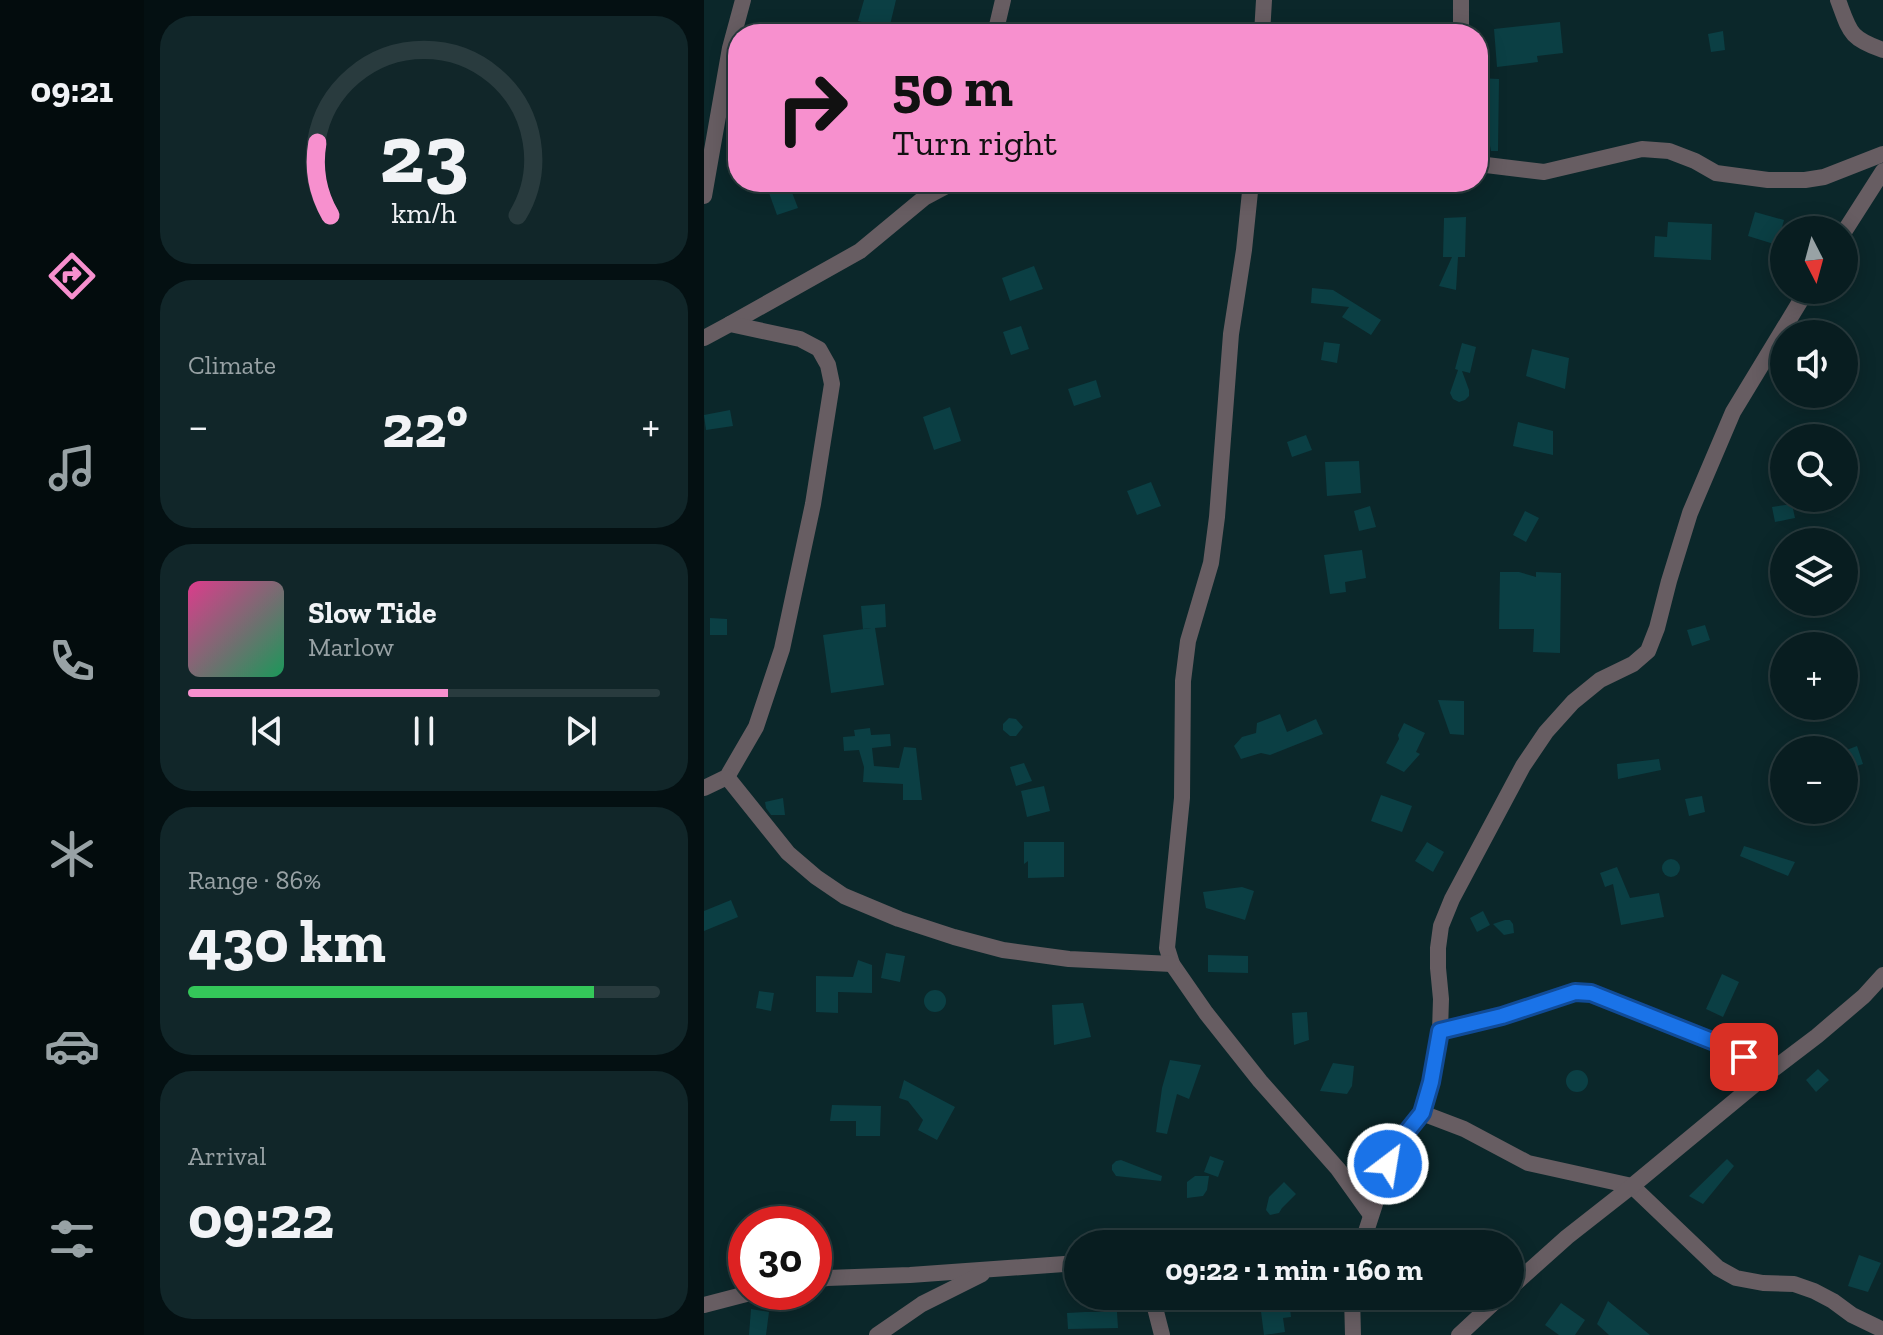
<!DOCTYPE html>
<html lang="en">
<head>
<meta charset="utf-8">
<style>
  body { margin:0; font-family:"Zilla Slab",serif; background:#112629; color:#f1f3f6; height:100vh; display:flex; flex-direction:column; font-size:30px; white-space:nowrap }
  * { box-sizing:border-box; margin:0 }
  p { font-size:26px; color:#98a2a5 }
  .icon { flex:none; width:44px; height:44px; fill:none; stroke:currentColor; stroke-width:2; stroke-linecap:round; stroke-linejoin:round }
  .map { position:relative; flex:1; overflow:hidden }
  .panel { display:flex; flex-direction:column; gap:16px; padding:16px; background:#041012; width:560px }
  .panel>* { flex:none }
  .top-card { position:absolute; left:24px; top:24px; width:760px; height:168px; border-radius:32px; box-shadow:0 4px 20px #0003,0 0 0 2px #293b3e; background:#f790ce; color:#111; overflow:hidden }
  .needle { width:52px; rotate:174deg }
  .fabs { position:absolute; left:1066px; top:216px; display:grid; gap:16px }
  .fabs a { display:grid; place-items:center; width:88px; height:88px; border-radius:50%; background:#081d20; box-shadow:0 4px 20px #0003,0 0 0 2px #293b3e; font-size:40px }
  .speed { position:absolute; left:24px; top:1206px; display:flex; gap:16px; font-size:40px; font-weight:700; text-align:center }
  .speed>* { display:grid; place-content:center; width:104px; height:104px; border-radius:50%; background:#081d20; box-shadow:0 4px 20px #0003,0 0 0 2px #293b3e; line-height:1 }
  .speed .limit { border:12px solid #d22; background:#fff; color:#111 }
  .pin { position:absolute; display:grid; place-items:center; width:68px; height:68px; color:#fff; margin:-34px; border-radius:16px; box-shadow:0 4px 12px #0006 }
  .me { position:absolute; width:88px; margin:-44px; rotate:31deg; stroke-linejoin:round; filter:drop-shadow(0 0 6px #0008) }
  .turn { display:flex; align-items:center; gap:28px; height:168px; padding:0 32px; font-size:36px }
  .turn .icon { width:104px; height:104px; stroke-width:2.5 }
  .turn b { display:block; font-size:56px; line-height:68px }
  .big { font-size:60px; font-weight:700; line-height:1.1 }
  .panel .card { flex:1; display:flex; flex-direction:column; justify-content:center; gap:12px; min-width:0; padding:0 28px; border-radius:32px; background:#112629 }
  .panel .dial { align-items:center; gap:0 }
  .dial svg { height:208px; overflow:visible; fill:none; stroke:#293b3e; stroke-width:7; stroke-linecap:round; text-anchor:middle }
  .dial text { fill:#f1f3f6; stroke:none }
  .song { display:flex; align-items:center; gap:24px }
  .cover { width:96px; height:96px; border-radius:12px; background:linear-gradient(135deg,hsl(330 70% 55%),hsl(150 70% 35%)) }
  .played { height:8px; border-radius:4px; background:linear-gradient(90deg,#f790ce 55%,#293b3e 55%) }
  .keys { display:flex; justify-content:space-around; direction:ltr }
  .heat { display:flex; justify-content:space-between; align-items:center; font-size:44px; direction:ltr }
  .charge { height:12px; border-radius:6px; background:linear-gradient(90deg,#34c759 86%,#293b3e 0) }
  .trip { position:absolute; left:360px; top:1230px; width:460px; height:80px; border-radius:40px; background:#081d20; box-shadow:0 4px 20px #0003,0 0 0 2px #293b3e; font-weight:700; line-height:80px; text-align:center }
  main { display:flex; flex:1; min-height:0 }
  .dock { display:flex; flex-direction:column; width:144px; justify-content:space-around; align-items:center; background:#030c0d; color:#98a2a5 }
  .dock .icon { width:56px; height:56px }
  .dock .current { color:#f790ce }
  .dock b { font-size:36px; color:#f1f3f6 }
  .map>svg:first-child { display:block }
  .building { fill:#0b3f44 }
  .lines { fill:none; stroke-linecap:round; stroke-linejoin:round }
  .minor { stroke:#675d62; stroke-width:16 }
  .route-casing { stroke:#114b97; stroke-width:20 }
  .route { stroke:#1a73e8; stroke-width:14 }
</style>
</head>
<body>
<main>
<nav class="dock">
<b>09:21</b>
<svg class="icon current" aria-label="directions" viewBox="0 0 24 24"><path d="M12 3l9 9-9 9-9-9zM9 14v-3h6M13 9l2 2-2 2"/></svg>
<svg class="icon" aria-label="music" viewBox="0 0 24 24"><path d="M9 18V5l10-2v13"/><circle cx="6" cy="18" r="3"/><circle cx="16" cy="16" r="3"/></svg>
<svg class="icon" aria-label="phone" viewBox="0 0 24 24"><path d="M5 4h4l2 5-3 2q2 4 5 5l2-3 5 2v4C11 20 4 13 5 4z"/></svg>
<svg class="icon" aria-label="climate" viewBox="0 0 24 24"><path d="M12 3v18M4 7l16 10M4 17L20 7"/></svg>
<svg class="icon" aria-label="car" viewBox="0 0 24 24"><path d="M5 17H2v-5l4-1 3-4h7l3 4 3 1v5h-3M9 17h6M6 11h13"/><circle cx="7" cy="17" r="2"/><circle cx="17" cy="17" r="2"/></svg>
<svg class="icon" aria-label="filters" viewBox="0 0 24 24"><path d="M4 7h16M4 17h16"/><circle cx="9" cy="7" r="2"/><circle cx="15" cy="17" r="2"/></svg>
</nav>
<section class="panel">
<div class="card dial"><svg viewBox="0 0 100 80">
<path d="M14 69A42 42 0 1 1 86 69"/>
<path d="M14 69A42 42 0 0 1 9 41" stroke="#f790ce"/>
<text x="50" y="56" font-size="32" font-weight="700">23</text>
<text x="50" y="72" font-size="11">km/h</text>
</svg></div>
<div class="card"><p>Climate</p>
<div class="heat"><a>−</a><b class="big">22°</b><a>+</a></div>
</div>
<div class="card">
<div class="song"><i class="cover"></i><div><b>Slow Tide</b><p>Marlow</p></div></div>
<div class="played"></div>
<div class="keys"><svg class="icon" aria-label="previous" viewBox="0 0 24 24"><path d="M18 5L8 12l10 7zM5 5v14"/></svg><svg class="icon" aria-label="pause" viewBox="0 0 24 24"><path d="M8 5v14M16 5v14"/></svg><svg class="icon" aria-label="next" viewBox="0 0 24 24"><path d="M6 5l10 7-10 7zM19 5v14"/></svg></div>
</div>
<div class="card"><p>Range · 86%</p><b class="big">430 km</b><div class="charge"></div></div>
<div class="card"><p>Arrival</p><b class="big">09:22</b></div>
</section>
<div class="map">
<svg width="1179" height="1335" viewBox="0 0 1179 1335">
  <rect width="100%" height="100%" fill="#0b272a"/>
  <g class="building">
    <path d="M 160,0 L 192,0 L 185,29 L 154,21 Z"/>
    <path d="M 856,22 L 859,53 L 833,56 L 834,62 L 793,67 L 790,29 Z"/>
    <path d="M 1019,31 L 1021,50 L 1007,52 L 1004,34 Z"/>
    <path d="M 774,78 L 795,79 L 794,151 L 787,151 L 781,119 L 774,119 Z"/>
    <path d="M 61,182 L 84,182 L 94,208 L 73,215 Z"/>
    <path d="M 1051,212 L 1080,220 L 1073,245 L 1044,236 Z"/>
    <path d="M 762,217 L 761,257 L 754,257 L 752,290 L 735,286 L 748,257 L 739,257 L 740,218 Z"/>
    <path d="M 964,222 L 1008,224 L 1007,260 L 950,257 L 951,236 L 963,237 Z"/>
    <path d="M 330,266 L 339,289 L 306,301 L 298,278 Z"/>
    <path d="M 608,288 L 629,290 L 677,320 L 667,335 L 638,317 L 645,307 L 607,303 Z"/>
    <path d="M 317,326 L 325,349 L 307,355 L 299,332 Z"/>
    <path d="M 620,342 L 636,344 L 633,363 L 617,360 Z"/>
    <path d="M 758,343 L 772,347 L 766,373 L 758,371 L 765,390 L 765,396 L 761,400 L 755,402 L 749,399 L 746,393 L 754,370 L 751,369 Z"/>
    <path d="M 828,349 L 865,358 L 861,389 L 822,376 Z"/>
    <path d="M 392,380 L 397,397 L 370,406 L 364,389 Z"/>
    <path d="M 246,407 L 257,441 L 230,450 L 219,417 Z"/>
    <path d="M 26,410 L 29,426 L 2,430 L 0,415 Z"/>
    <path d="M 814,422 L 849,431 L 849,455 L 809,446 Z"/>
    <path d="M 602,435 L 608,450 L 588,457 L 583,442 Z"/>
    <path d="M 655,461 L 657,493 L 623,496 L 621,462 Z"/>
    <path d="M 447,482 L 457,506 L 433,515 L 423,491 Z"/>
    <path d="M 1088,504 L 1091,518 L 1071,522 L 1068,507 Z"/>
    <path d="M 666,506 L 672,527 L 655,531 L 650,511 Z"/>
    <path d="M 821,511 L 835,518 L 822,542 L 809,535 Z"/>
    <path d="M 658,550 L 662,578 L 641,582 L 642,592 L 626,594 L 620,555 Z"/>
    <path d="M 796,572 L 815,572 L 832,577 L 832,572 L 857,573 L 856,653 L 829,652 L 830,629 L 795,629 Z"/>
    <path d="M 181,604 L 182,627 L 171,628 L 180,685 L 127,693 L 119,635 L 167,628 L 159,629 L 157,606 Z"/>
    <path d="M 6,618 L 23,619 L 23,635 L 6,635 Z"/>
    <path d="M 1001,625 L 1006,640 L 988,646 L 983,630 Z"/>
    <path d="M 734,700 L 760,701 L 760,735 L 746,734 Z"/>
    <path d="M 576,714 L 583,732 L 612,719 L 619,734 L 566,755 L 557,753 L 537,759 L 530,746 L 538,737 L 552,733 L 553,723 Z"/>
    <path d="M 305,718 L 312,719 L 319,727 L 312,736 L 306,736 L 299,730 L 299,724 Z"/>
    <path d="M 700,723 L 721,733 L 712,752 L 716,754 L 700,772 L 682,763 L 695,739 L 694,735 Z"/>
    <path d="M 166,728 L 167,735 L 186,734 L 187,746 L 168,748 L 170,766 L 195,768 L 200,747 L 212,748 L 218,800 L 199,800 L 199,784 L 159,782 L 160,767 L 155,750 L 140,751 L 139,737 L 151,736 L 150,730 Z"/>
    <path d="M 1153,746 L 1159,764 L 1143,769 L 1140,759 L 1140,751 Z"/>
    <path d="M 955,759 L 957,770 L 914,779 L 913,764 Z"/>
    <path d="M 320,763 L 328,781 L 312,786 L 306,767 Z"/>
    <path d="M 340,786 L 346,811 L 323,817 L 317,791 Z"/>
    <path d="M 677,795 L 708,806 L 698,832 L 667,821 Z"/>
    <path d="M 998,796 L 1001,812 L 985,816 L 981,799 Z"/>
    <path d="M 79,798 L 81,815 L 67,815 L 62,808 L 61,802 Z"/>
    <path d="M 320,842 L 360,842 L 360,877 L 324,878 L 324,861 L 320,864 Z"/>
    <path d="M 723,842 L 740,852 L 729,872 L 711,861 Z"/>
    <path d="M 1040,846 L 1091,862 L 1084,876 L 1036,856 Z"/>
    <circle cx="967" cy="868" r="9"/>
    <path d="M 913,867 L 926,898 L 955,893 L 960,917 L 917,925 L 909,884 L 901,887 L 896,873 Z"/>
    <path d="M 538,887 L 550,891 L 541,920 L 502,908 L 499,892 Z"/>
    <path d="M 27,900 L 34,917 L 0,931 L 0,911 Z"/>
    <path d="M 779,911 L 786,925 L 773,932 L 766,918 Z"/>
    <path d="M 801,920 L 806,920 L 809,924 L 810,933 L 800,935 L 789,924 Z"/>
    <path d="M 182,953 L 201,956 L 196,982 L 177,978 Z"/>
    <path d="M 504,955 L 544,956 L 544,973 L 504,972 Z"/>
    <path d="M 154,960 L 168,965 L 168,993 L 134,992 L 134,1013 L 112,1012 L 112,976 L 149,977 Z"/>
    <path d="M 1018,974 L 1035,982 L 1019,1017 L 1002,1009 Z"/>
    <circle cx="231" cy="1001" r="11"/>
    <path d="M 55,991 L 70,993 L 67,1011 L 52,1008 Z"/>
    <path d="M 379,1003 L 387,1037 L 350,1045 L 348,1005 Z"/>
    <path d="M 603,1012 L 605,1040 L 590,1045 L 588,1013 Z"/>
    <path d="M 466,1060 L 497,1065 L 485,1099 L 473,1094 L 463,1134 L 452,1132 L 458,1088 Z"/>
    <path d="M 629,1063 L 650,1066 L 648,1086 L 643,1094 L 616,1091 Z"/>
    <path d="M 1114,1069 L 1125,1080 L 1112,1092 L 1102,1080 Z"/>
    <circle cx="873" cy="1081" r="11"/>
    <path d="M 200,1080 L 251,1107 L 233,1140 L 214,1130 L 219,1120 L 204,1101 L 195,1098 Z"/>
    <path d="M 128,1105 L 177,1106 L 176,1136 L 152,1136 L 152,1121 L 126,1121 Z"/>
    <path d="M 506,1156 L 520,1161 L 514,1177 L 500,1172 Z"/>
    <path d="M 1023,1159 L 1030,1166 L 999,1204 L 985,1196 Z"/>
    <path d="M 417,1160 L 458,1176 L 457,1181 L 412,1176 L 408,1170 L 408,1165 L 412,1161 Z"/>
    <path d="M 491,1176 L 505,1176 L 503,1190 L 499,1196 L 483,1198 L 483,1182 Z"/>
    <path d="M 580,1182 L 592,1194 L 578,1208 L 575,1213 L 566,1215 L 562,1210 L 565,1197 Z"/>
    <path d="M 1155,1255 L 1177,1263 L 1164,1292 L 1144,1286 Z"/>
    <path d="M 585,1300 L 587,1317 L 579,1318 L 581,1332 L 560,1335 L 556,1304 Z"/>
    <path d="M 904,1301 L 946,1335 L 905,1335 L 893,1324 Z"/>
    <path d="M 857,1303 L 881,1320 L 871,1335 L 855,1335 L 841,1325 Z"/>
    <path d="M 47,1309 L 65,1312 L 62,1335 L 45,1335 Z"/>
    <path d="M 381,1312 L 413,1312 L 414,1328 L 364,1329 L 363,1313 Z"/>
  </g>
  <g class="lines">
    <g class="minor">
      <path d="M 1134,0 C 1146,32 1145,38 1179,50"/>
      <path d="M 291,34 L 299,0"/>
      <path d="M 558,34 L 560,0"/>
      <path d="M 757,34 L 757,0"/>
      <path d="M 774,164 L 840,172 L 938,149 L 965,151 L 991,161 L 1012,173 L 1064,180 L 1101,180 L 1120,177 L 1179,154"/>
      <path d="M 547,182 L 540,250 L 527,334 L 513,517 L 507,563 L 484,641 L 479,681 L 478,798 L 463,948 L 468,964 L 502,1013 L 556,1081 L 634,1169 L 667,1215"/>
      <path d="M 0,196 L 26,48 L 39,0"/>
      <path d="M 1140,232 L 1179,171"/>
      <path d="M 26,324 L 156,251 L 220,198 L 250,182"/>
      <path d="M 0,338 L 26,324 L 96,339 L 115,349 L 124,365 L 128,384 L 109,504 L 78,649 L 52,727 L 23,777 L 0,788"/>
      <path d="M 23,777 L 84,853 L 112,877 L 140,896 L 195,919 L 250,937 L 299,950 L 365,959 L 468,964"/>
      <path d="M 736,1031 L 798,1016 L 871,992 L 887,993 L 1013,1043 L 1067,1071"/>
      <path d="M 718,1113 L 760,1129 L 824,1163 L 928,1186 L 1014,1268 L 1032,1278 L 1059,1283 L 1090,1284 L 1110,1291 L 1129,1301 L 1148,1315 L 1179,1330"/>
      <path d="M 658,1244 L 684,1164 L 702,1133 L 718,1113 L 727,1082 L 736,1031 L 737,999 L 734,968 L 734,948 L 737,926 L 748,899 L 819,766 L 842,732 L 869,702 L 896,680 L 929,664 L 944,651 L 953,628 L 965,581 L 986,513 L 1029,412 L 1103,290"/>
      <path d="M 110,1280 L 123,1278 L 206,1275 L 374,1263"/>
      <path d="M 806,1288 L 863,1237 L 928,1186 L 1067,1071 L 1113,1036 L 1160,996 L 1179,975"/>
      <path d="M 448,1296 L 458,1335"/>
      <path d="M 648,1296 L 649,1335"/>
      <path d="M 0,1305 L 50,1292"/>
      <path d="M 173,1335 L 218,1304 L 278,1274"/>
      <path d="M 755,1335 L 797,1296"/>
    </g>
  </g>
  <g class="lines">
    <g class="route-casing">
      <path id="route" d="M 684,1164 L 702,1133 L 718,1113 L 727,1082 L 736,1031 L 798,1016 L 871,992 L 887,993 L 1013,1043 L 1040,1057"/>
    </g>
    <use href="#route" class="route"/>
  </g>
</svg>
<div class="fabs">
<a><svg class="needle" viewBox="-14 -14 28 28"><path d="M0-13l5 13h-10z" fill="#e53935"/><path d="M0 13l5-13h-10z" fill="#98a2a5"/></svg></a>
<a><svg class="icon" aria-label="sound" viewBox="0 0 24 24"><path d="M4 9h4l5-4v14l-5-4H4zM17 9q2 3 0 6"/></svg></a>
<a><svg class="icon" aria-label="search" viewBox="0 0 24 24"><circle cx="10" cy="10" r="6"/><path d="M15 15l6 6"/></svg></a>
<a><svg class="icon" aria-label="layers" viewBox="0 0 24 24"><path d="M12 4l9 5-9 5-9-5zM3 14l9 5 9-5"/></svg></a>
<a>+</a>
<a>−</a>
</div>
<div class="speed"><div class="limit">30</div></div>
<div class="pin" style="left:1040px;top:1057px;background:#d93025"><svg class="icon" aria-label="arrive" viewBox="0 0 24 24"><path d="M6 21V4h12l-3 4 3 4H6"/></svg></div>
<svg class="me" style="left:684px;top:1164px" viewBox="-20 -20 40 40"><circle r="17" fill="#1a73e8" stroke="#fff" stroke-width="3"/><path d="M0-11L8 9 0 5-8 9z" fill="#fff"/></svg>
<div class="trip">09:22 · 1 min · 160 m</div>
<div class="top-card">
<div class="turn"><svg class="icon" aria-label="right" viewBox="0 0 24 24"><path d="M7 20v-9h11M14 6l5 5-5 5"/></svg><div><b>50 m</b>Turn right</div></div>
</div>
</div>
</main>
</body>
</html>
